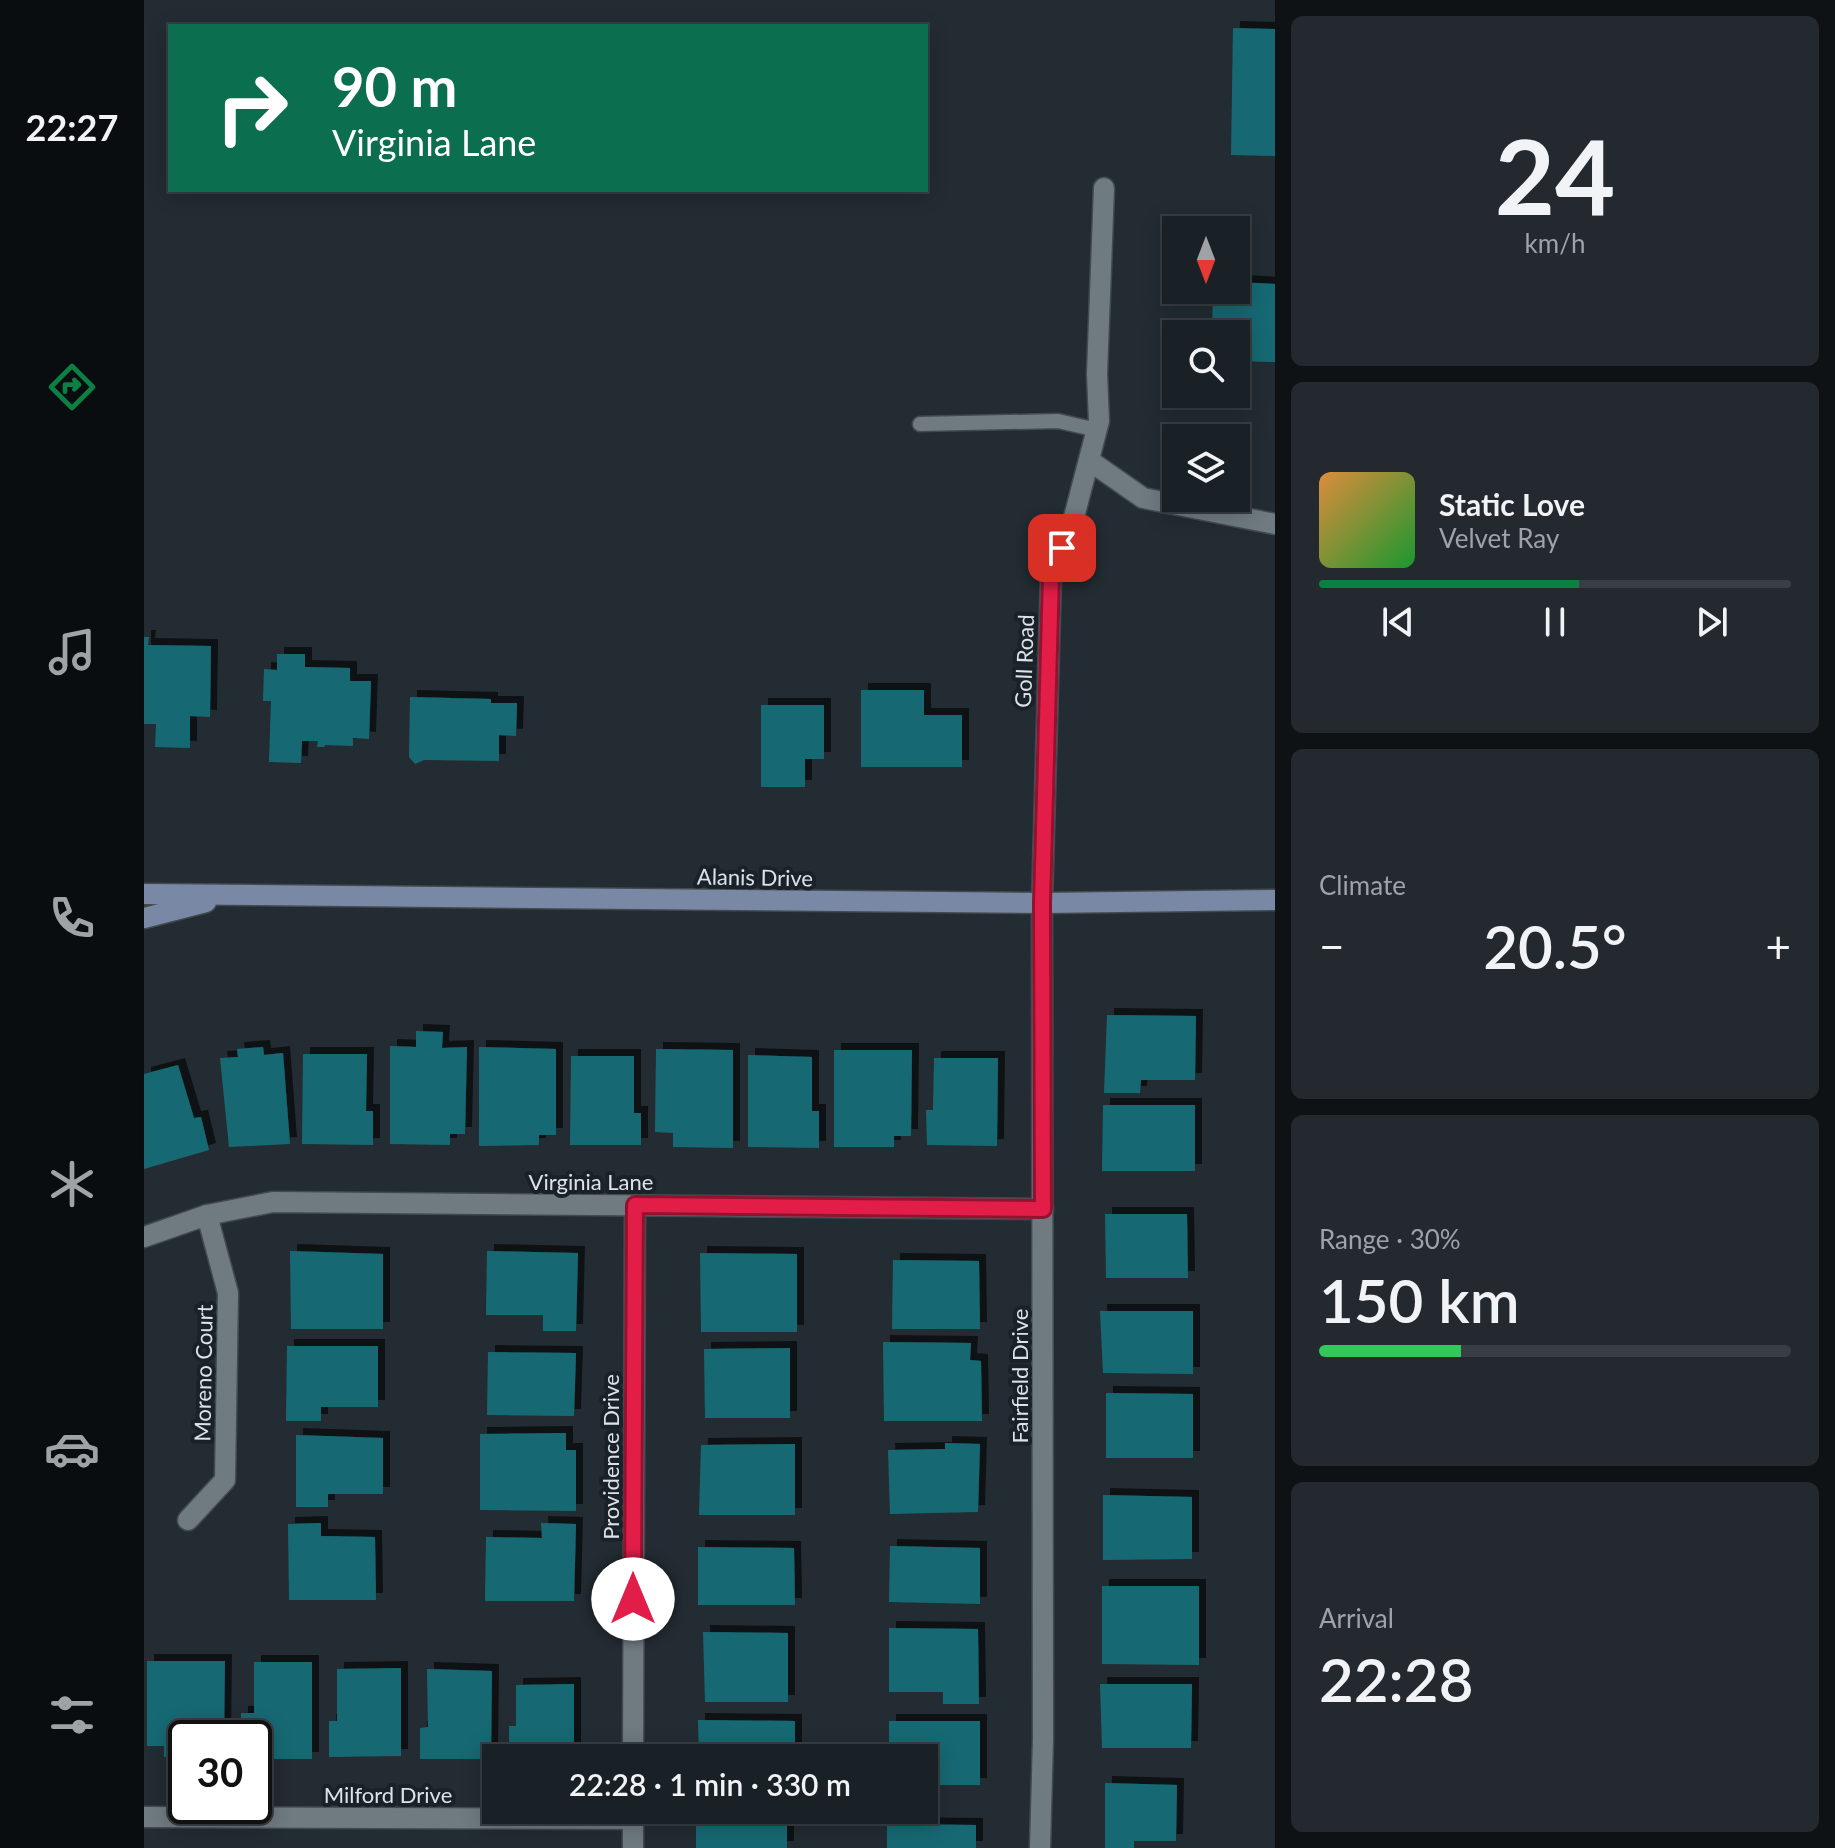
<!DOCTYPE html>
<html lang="en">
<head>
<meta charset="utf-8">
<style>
  body { margin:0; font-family:Lato,sans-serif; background:#23292e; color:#f1f3f6; height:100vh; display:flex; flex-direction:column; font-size:30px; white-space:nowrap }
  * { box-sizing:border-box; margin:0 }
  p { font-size:26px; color:#9fa3a7 }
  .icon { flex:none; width:44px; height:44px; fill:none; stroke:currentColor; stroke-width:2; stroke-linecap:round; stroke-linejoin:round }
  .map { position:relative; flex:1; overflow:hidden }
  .drawer { display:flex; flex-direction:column; gap:16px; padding:16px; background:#0e1215; width:560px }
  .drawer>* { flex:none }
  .top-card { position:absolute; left:24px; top:24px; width:760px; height:168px; border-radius:0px; box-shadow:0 4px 20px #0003,0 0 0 2px #383e43; background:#0b6e4f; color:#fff; overflow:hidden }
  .needle { width:52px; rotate:180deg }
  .controls { position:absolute; left:1018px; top:216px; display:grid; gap:16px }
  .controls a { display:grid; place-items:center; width:88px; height:88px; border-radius:0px; background:#1a2126; box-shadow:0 4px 20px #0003,0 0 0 2px #383e43; font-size:40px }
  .speed { position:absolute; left:24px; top:1720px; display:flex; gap:16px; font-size:40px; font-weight:700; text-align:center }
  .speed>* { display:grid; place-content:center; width:104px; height:104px; border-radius:50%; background:#1a2126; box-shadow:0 4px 20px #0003,0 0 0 2px #383e43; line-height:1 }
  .speed .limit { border:4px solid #111; border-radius:12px; background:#fff; color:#111 }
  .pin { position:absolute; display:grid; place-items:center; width:68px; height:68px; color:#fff; margin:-34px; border-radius:16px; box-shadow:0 4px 12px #0006 }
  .me { position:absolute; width:88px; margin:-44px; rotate:0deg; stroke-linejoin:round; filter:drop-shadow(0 0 6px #0008) }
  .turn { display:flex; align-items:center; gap:28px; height:168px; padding:0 32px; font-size:36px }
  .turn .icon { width:104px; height:104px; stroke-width:2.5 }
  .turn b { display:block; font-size:56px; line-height:68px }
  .big { font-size:60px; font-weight:600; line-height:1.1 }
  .drawer .widget { flex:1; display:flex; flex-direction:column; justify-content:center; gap:12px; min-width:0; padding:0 28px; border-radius:12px; background:#23292e }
  .drawer .dial { align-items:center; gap:0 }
  .dial b { font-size:104px; line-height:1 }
  .song { display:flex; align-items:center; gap:24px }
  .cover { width:96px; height:96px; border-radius:12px; background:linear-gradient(135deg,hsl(30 70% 55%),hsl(130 70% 35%)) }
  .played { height:8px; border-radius:4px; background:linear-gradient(90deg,#0b8043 55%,#383e43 55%) }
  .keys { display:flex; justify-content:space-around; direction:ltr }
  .heat { display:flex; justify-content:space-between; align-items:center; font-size:44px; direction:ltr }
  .charge { height:12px; border-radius:6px; background:linear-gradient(90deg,#34c759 30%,#383e43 0) }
  .trip { position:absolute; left:338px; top:1744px; width:456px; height:80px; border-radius:0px; background:#1a2126; box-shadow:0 4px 20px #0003,0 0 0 2px #383e43; font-weight:600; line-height:80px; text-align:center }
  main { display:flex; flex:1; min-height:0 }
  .menu { display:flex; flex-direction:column; width:144px; justify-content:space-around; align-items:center; background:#0a0d0f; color:#9fa3a7 }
  .menu .icon { width:56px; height:56px }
  .menu .current { color:#0b8043 }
  .menu b { font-size:36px; color:#f1f3f6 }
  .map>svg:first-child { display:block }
  .building { fill:#186973; filter:url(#shadow) }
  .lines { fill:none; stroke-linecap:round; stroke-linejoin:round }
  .lane-casing { stroke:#424a4f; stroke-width:17 }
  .street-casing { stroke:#424a4f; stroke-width:23 }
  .secondary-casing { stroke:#424a4f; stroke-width:23 }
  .lane { stroke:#6f7a81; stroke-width:14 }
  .street { stroke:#6f7a81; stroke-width:20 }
  .secondary { stroke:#7988a4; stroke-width:20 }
  .route-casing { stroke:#92132f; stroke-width:20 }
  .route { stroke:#e11d48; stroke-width:14 }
  .labels { text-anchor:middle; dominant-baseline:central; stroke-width:8; stroke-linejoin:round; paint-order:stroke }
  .street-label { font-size:22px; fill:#dce2e6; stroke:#192229 }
</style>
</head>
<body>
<main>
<nav class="menu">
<b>22:27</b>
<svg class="icon current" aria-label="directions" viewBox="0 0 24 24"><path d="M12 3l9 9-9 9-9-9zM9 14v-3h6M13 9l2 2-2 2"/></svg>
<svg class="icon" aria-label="music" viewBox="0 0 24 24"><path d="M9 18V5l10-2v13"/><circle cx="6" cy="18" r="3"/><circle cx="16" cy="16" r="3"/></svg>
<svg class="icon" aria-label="phone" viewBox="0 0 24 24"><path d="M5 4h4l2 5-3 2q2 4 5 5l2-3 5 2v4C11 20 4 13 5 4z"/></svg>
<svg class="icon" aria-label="climate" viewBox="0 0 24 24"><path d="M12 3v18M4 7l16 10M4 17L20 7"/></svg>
<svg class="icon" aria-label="car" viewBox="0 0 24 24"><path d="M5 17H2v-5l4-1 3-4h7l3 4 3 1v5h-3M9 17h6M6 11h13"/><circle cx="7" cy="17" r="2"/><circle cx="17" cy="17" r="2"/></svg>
<svg class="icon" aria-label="filters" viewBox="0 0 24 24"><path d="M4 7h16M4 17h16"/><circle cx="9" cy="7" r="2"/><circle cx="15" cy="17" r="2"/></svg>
</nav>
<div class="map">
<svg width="1131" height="1848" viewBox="0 0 1131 1848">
  <defs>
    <filter id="shadow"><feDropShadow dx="7" dy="-7" stdDeviation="0" flood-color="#0009"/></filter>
  </defs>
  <rect width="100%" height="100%" fill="#232c33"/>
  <g class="building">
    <path d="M 1089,28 L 1131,29 L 1131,156 L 1087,155 Z"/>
    <path d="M 1092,282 L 1131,284 L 1131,362 L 1092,361 L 1092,334 L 1068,334 L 1069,290 L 1092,290 Z"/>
    <path d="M 0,637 L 5,637 L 4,645 L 67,646 L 66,717 L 46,716 L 46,748 L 11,747 L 12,724 L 0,724 Z"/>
    <path d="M 133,654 L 161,654 L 161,667 L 206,668 L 206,681 L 227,681 L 225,739 L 209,738 L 209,746 L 181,745 L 180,747 L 173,747 L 174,741 L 158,741 L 157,763 L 125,762 L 127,701 L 119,701 L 120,669 L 133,670 Z"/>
    <path d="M 717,690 L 780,690 L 780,715 L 818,715 L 818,767 L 717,767 Z"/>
    <path d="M 266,697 L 347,699 L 347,703 L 373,703 L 372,736 L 355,735 L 355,761 L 280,760 L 271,764 L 265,757 Z"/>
    <path d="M 617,705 L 680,705 L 680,759 L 661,759 L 661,787 L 617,787 Z"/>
    <path d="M 963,1015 L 1052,1016 L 1051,1080 L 997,1080 L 996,1093 L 960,1093 Z"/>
    <path d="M 272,1031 L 299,1032 L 298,1048 L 323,1047 L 321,1134 L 306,1134 L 306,1145 L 246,1144 L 246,1046 L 272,1047 Z"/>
    <path d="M 119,1047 L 120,1055 L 139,1053 L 146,1144 L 85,1147 L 76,1058 L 94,1057 L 93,1049 Z"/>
    <path d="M 335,1047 L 412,1049 L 412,1135 L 395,1135 L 395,1145 L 335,1146 Z"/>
    <path d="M 512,1049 L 589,1050 L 589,1148 L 529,1147 L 529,1133 L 511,1132 Z"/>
    <path d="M 690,1050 L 768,1050 L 767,1136 L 750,1136 L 750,1147 L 690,1147 Z"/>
    <path d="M 159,1054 L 223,1054 L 222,1111 L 229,1111 L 229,1145 L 158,1144 Z"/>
    <path d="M 604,1055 L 668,1057 L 668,1111 L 675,1111 L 675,1148 L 604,1147 Z"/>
    <path d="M 427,1056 L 490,1056 L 490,1113 L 497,1113 L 497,1145 L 426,1145 Z"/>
    <path d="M 790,1058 L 854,1058 L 853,1146 L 783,1145 L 782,1110 L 789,1110 Z"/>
    <path d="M 34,1065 L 50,1118 L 57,1117 L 65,1150 L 0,1169 L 0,1074 Z"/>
    <path d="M 959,1105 L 1051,1105 L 1051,1171 L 958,1171 Z"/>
    <path d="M 961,1214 L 1043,1214 L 1044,1278 L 962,1278 Z"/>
    <path d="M 146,1251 L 239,1254 L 239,1329 L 147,1329 Z"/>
    <path d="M 343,1251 L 434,1253 L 432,1331 L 399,1331 L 399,1315 L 342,1315 Z"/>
    <path d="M 556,1253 L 653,1254 L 653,1332 L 557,1332 Z"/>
    <path d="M 749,1260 L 835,1261 L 836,1329 L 748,1329 Z"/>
    <path d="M 956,1311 L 1049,1311 L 1049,1374 L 959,1373 Z"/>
    <path d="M 739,1342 L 827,1343 L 826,1360 L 837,1361 L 838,1421 L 740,1421 Z"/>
    <path d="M 143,1346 L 234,1346 L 234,1407 L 177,1407 L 177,1421 L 142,1421 Z"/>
    <path d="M 646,1348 L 646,1418 L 561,1418 L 560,1349 Z"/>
    <path d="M 344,1352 L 432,1353 L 430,1416 L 343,1415 Z"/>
    <path d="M 962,1393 L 1049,1394 L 1049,1458 L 962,1458 Z"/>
    <path d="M 422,1433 L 422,1450 L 432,1450 L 432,1511 L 336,1510 L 336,1434 Z"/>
    <path d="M 152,1435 L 239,1438 L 239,1494 L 184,1494 L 184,1507 L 152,1507 Z"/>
    <path d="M 801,1443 L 836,1444 L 834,1512 L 746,1514 L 744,1450 L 801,1449 Z"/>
    <path d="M 651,1444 L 651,1515 L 555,1515 L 557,1445 Z"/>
    <path d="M 959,1495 L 1048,1497 L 1048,1559 L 959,1560 Z"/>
    <path d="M 177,1523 L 177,1536 L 231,1537 L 232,1600 L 145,1600 L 144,1524 Z"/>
    <path d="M 397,1523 L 432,1524 L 430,1601 L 341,1601 L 342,1537 L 398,1538 Z"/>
    <path d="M 746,1546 L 836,1548 L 836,1604 L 745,1602 Z"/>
    <path d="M 554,1547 L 650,1548 L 651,1605 L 554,1605 Z"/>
    <path d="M 958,1586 L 1055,1586 L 1055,1665 L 958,1664 Z"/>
    <path d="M 745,1628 L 834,1629 L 835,1704 L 799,1704 L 799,1692 L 745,1692 Z"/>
    <path d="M 559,1632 L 644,1633 L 644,1702 L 561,1702 Z"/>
    <path d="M 3,1661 L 81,1661 L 80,1738 L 42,1738 L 42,1757 L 20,1757 L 20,1746 L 3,1746 Z"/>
    <path d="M 110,1662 L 168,1662 L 168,1759 L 110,1759 L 110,1738 L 97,1738 L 97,1713 L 110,1713 Z"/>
    <path d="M 257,1668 L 257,1756 L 185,1757 L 185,1721 L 193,1721 L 193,1669 Z"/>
    <path d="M 283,1669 L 348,1671 L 347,1759 L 276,1759 L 276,1728 L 284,1727 Z"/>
    <path d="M 430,1684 L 430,1755 L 365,1755 L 365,1726 L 372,1726 L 372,1685 Z"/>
    <path d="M 956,1684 L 1048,1684 L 1047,1748 L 958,1748 Z"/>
    <path d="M 554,1720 L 651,1721 L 651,1758 L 555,1758 Z"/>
    <path d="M 745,1721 L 836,1721 L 836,1785 L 780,1785 L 780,1758 L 745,1758 Z"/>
    <path d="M 961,1783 L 1033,1785 L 1032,1841 L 990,1841 L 990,1848 L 961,1848 Z"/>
    <path d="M 552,1822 L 643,1823 L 643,1848 L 552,1848 Z"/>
    <path d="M 743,1824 L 832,1825 L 832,1848 L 743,1848 Z"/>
  </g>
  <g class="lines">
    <g class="lane-casing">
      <path id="lane" d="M 776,424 L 914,421 L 953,430"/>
    </g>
    <g class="street-casing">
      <g id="street">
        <path d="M 946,461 L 999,498 L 1131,524"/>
        <path d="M 0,1237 L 63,1215 L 129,1202 L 899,1209"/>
        <path d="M 44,1520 L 81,1480 L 84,1293 L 63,1215"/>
        <path d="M 489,1758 L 491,1205"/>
        <path d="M 0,1817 L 489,1819"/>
        <path d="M 489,1848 L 489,1810"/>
        <path d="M 896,1848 L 899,1739 L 898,903 L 907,576 L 929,521 L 955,421 L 953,374 L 960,188"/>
      </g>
    </g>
    <g class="secondary-casing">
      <g id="secondary">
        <path d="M 0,894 L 898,903 L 1131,900"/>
        <path d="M 0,918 L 62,902"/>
      </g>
    </g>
    <use href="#lane" class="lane"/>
    <use href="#street" class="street"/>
    <use href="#secondary" class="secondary"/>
  </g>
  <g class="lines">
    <g class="route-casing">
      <path id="route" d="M 489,1599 L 491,1205 L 899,1209 L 898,903 L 907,576 L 918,548"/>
    </g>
    <use href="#route" class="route"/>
  </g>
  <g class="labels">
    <g class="street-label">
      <text transform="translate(880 661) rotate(-88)">Goll Road</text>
      <text transform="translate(611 877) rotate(1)">Alanis Drive</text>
      <text x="447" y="1181">Virginia Lane</text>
      <text transform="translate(59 1373) rotate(-89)">Moreno Court</text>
      <text transform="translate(875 1376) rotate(-90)">Fairfield Drive</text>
      <text transform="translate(466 1457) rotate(-90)">Providence Drive</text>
      <text x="244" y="1794">Milford Drive</text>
    </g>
  </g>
</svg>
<div class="controls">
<a><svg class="needle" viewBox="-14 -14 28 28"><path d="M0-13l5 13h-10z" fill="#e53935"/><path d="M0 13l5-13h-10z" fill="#9fa3a7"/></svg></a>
<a><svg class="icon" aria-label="search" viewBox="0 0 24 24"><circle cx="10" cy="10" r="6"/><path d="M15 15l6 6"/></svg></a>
<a><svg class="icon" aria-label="layers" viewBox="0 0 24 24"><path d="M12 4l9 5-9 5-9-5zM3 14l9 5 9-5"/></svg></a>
</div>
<div class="speed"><div class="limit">30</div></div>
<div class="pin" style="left:918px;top:548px;background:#d93025"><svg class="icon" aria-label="arrive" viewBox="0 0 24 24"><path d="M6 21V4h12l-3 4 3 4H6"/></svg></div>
<svg class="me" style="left:489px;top:1599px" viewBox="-20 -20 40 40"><circle r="19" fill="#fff"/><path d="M0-13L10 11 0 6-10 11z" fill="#e11d48"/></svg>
<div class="trip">22:28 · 1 min · 330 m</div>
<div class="top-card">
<div class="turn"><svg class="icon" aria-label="right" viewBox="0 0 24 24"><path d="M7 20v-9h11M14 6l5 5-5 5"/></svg><div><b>90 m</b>Virginia Lane</div></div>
</div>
</div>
<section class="drawer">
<div class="widget dial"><b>24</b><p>km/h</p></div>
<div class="widget">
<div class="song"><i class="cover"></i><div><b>Static Love</b><p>Velvet Ray</p></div></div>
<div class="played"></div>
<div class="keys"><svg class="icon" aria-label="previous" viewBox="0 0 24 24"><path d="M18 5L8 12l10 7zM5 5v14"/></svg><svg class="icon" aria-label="pause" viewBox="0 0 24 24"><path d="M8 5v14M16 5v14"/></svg><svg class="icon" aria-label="next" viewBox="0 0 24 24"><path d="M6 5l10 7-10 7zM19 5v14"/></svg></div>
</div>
<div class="widget"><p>Climate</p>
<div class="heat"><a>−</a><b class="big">20.5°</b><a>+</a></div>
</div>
<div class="widget"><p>Range · 30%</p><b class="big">150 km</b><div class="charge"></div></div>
<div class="widget"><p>Arrival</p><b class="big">22:28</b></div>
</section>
</main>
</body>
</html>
